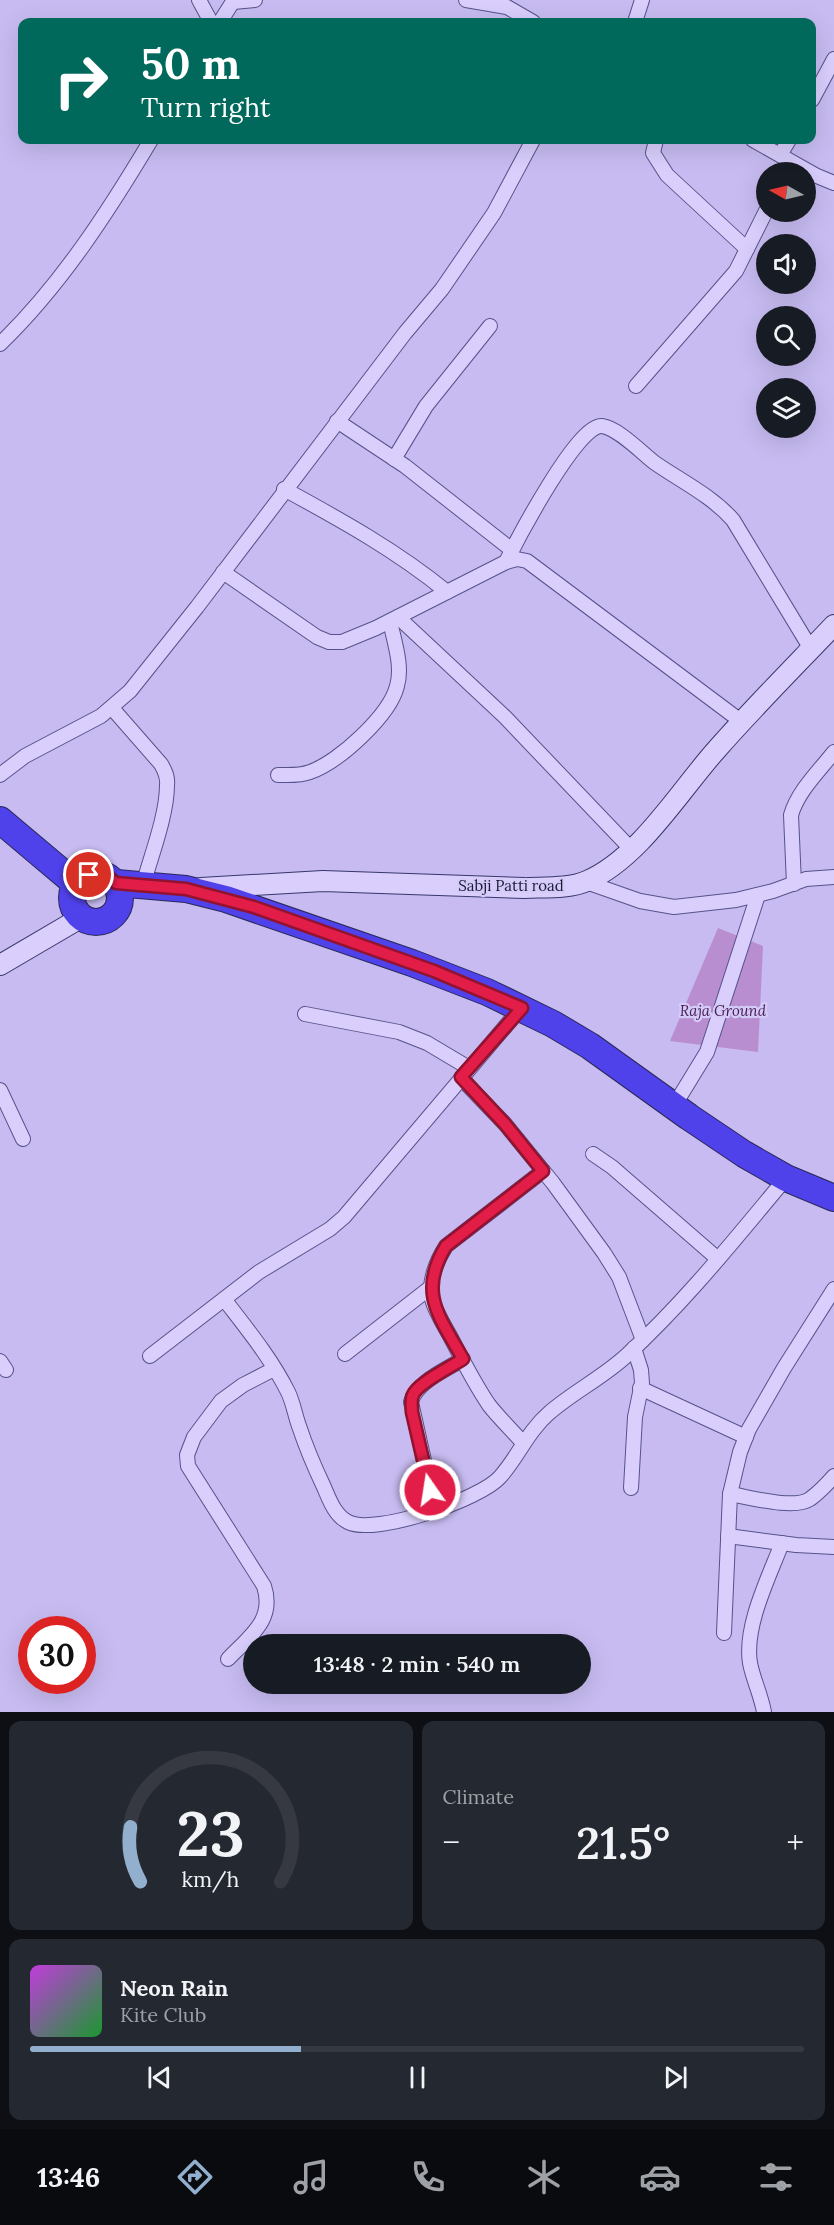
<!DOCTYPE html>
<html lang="en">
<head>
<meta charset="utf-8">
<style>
  body { margin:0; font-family:Lora,serif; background:#242831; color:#f1f3f6; height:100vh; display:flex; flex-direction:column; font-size:22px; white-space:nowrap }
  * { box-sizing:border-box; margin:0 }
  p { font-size:20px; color:#9ea1a6 }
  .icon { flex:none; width:33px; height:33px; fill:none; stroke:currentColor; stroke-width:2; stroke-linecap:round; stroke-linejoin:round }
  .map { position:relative; height:1712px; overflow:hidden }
  .side { display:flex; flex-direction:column; gap:9px; padding:9px; background:#0d0f14; flex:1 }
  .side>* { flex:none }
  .banner { position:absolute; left:18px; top:18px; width:798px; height:126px; border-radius:12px; box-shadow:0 6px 24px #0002; background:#00695c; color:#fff; overflow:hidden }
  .needle { width:39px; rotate:278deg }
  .tools { position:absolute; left:756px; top:162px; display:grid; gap:12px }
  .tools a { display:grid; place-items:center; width:60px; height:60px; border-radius:50%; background:#171b24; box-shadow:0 6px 24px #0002; font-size:30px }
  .speed { position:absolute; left:18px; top:1616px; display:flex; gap:12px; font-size:30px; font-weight:700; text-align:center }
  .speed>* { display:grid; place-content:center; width:78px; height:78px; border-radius:50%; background:#171b24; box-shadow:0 6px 24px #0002; line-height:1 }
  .speed .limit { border:9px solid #d22; background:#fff; color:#111 }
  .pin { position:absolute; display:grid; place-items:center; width:51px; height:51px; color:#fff; margin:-26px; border:3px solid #fff; border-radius:50%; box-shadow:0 2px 6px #0007 }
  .me { position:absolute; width:66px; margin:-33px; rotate:347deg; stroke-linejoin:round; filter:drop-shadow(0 0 4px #0008) }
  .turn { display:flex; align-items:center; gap:21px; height:126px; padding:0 24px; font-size:27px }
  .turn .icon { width:78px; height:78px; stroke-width:2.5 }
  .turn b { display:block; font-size:42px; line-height:51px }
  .big { font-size:45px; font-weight:600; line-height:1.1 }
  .side .card { flex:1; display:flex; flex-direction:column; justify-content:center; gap:9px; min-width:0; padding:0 21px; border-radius:12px; background:#242831 }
  .side .dial { align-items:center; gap:0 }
  .dial svg { height:156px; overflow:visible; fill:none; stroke:#363941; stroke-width:7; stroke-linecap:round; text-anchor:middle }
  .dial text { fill:#f1f3f6; stroke:none }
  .song { display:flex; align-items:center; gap:18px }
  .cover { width:72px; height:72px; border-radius:9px; background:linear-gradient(135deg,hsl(290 70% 55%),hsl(130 70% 35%)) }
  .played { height:6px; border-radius:3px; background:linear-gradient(90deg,#92afce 35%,#363941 35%) }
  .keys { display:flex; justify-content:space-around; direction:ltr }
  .heat { display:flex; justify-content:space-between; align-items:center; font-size:33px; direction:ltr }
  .side .tiles { flex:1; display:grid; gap:9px; grid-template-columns:1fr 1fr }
  .card:last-child { grid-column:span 2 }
  .trip { position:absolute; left:243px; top:1634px; width:348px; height:60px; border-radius:30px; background:#171b24; box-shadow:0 6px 24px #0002; font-weight:600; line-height:60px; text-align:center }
  .tabs { display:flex; height:96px; justify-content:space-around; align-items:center; background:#090b0e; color:#9ea1a6 }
  .tabs .icon { width:42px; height:42px }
  .tabs .active { color:#92afce }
  .tabs b { font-size:27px; color:#f1f3f6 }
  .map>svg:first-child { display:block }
  .green { fill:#b88ed0 }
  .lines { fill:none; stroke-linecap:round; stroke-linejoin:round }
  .street-casing { stroke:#56538a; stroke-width:16 }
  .secondary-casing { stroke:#38376b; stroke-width:22 }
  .highway-casing { stroke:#292957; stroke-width:28 }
  .street { stroke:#d9cefc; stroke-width:14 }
  .secondary { stroke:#d9cefc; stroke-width:20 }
  .highway { stroke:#5042eb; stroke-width:26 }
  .route-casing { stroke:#92132f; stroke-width:15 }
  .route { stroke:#e11d48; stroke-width:10 }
  .labels { text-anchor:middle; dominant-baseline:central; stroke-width:4.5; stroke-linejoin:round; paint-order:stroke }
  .street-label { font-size:15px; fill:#1a1a37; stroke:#d5cbf8 }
  .park-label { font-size:15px; font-style:italic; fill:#491e56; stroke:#d5cbf8 }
</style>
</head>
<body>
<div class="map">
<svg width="834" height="1712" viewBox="0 0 834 1712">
  <rect width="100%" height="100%" fill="#c7bbf1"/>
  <path class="green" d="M 718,928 L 763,946 L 758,1052 L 670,1041 Z"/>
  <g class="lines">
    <g class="street-casing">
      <g id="street">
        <path d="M 199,0 L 211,22"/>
        <path d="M 466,0 L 507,7 L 533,22"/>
        <path d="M 233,2 L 255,0"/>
        <path d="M 220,22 L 234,0"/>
        <path d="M 635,22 L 642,0"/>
        <path d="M 812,100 L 834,59"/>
        <path d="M 656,140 L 653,153 L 667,175 L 747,249"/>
        <path d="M 753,140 L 817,176 L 834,183"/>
        <path d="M 780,155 L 789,140"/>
        <path d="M 0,344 C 61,285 108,212 151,140"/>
        <path d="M 636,386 L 736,271 L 766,211"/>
        <path d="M 337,421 L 405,466 L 512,550"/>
        <path d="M 394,459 L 426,406 L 490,326"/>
        <path d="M 284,489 C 341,520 397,551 447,592"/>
        <path d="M 506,562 C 517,540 578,423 602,426 C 618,428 642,453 655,463 C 681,481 712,496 733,520 L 811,649"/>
        <path d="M 223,572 L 317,637 L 329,642 L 342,642 L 376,628 L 506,562 L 517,559 L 527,561 L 742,722"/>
        <path d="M 398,617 L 505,717 L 632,850"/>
        <path d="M 112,708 L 161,764 C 165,771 168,777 167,785 C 167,815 151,856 143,885"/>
        <path d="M 0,775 L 25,756 L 101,716 L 130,691 L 197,607 L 405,333 L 442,289 L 494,213 L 533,140"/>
        <path d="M 278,775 C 289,775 300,776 310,772 C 339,762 390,715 397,686 C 403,666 394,641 390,621"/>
        <path d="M 586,882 L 640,901 L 674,907 L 736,900 L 773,891 L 806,879 L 834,877"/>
        <path d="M 794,884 L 791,815 C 798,791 819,771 834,752"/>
        <path d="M 305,1014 L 399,1032 L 427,1043 L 469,1068"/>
        <path d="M 461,1078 L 505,1124 L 553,1183 L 604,1253 L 619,1277 L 643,1340"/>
        <path d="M 0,1090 L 23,1139"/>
        <path d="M 674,1106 L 707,1052 L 758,895"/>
        <path d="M 593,1154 L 612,1167 L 718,1259"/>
        <path d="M 224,1299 C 247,1329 271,1358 288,1392 C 293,1402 295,1415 299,1426 C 306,1447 314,1466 323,1485 C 329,1498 334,1515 348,1522 C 375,1536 481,1499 500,1477 C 518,1457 528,1431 549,1413 C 573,1392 602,1378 626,1356 C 685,1302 735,1239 786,1178"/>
        <path d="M 345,1354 L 431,1287"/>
        <path d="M 150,1356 L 259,1272 L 330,1229 L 344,1217 L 521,1008"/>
        <path d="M 0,1361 L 6,1370"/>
        <path d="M 640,1388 L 746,1437"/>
        <path d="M 523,1443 C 512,1430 499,1418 489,1405 C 474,1383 462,1359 450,1336 C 444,1325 435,1311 432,1299 C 428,1281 437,1260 446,1246 L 543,1171"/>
        <path d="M 631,1488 L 635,1417 L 642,1383 L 641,1370 L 634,1348"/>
        <path d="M 730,1494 C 749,1497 794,1510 810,1499 C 818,1493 827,1484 834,1476"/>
        <path d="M 435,1510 L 411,1402 C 416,1382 446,1370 463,1359"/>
        <path d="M 728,1536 L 796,1545 L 834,1547"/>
        <path d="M 724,1633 L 730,1494 L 740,1452 L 749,1429 L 784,1368 L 834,1289"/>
        <path d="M 228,1659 C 250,1636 275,1620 264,1586 L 188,1466 L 187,1455 L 194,1437 L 221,1401 L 243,1385 L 274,1369"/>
        <path d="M 764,1712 C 761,1695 753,1679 750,1663 C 744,1626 769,1577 782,1543"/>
      </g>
    </g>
    <g class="secondary-casing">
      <g id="secondary">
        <path d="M 201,888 L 323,881 L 524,888 C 544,887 569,889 587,881 C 640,858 680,790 718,748 C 755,706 795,666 834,625"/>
        <path d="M 0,965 L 82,917"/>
      </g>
    </g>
    <g class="highway-casing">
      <g id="highway">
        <path d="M 0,820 L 76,884"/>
        <circle cx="96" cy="898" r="24"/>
        <path d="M 116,883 L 186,889 L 226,899 L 412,963 L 487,992 L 553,1024 L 590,1046 L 689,1117 L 744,1154 L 786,1178 L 834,1198"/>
      </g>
    </g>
    <use href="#street" class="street"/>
    <use href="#secondary" class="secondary"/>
    <use href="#highway" class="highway"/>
  </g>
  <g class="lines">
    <g class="route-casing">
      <path id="route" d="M 89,875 L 104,874 L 116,883 L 186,889 L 254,907 L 434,971 L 522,1008 L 461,1077 L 505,1124 L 543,1171 L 446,1246 C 417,1293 440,1317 463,1359 C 449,1368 422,1381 414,1393 C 410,1399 412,1405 412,1412 L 430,1490"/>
    </g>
    <use href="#route" class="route"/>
  </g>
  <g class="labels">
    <g class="street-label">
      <text x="511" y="885">Sabji Patti road</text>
    </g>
    <g class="park-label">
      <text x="723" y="1010">Raja Ground</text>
    </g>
  </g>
</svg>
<div class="tools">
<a><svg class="needle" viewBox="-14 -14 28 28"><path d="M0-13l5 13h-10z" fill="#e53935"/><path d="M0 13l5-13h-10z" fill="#9ea1a6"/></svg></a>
<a><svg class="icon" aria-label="sound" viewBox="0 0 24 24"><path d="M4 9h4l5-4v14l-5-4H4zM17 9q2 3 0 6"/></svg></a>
<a><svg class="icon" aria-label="search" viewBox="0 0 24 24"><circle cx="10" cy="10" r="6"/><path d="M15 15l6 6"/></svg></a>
<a><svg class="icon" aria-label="layers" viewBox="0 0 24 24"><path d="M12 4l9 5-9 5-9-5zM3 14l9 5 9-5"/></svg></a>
</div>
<div class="speed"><div class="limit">30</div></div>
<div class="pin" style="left:89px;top:875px;background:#d93025"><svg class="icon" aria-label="arrive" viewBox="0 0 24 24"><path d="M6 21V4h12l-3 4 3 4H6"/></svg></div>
<svg class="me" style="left:430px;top:1490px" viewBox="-20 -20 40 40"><circle r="17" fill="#e11d48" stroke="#fff" stroke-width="3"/><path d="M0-11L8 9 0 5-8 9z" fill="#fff"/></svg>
<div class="trip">13:48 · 2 min · 540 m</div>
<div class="banner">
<div class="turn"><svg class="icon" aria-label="right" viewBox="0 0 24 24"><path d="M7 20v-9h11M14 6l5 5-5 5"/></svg><div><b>50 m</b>Turn right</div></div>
</div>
</div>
<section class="side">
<div class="tiles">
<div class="card dial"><svg viewBox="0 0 100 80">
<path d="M14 69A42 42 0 1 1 86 69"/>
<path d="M14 69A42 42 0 0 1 9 41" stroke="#92afce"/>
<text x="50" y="56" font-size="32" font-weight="700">23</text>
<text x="50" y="72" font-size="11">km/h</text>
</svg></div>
<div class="card"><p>Climate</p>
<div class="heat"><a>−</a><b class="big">21.5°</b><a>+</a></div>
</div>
<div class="card">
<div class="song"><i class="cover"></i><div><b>Neon Rain</b><p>Kite Club</p></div></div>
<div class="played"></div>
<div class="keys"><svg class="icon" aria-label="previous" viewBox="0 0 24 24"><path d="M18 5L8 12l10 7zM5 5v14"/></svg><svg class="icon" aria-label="pause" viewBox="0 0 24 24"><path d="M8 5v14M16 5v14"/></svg><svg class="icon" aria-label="next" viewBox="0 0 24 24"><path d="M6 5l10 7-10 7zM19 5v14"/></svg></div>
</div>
</div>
</section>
<nav class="tabs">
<b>13:46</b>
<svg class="icon active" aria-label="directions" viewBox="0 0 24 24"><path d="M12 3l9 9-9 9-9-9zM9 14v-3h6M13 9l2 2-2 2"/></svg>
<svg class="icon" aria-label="music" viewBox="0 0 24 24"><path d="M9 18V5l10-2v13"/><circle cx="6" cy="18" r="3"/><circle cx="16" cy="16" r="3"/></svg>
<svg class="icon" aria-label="phone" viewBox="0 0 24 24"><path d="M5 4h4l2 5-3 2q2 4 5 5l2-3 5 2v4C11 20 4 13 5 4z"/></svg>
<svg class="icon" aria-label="climate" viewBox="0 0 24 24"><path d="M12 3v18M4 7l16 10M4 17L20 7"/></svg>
<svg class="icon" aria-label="car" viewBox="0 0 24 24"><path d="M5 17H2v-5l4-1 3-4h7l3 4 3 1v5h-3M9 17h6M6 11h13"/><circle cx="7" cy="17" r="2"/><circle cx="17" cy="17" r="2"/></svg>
<svg class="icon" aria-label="filters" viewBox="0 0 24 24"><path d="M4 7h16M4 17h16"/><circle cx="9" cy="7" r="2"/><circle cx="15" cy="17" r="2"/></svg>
</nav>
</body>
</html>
